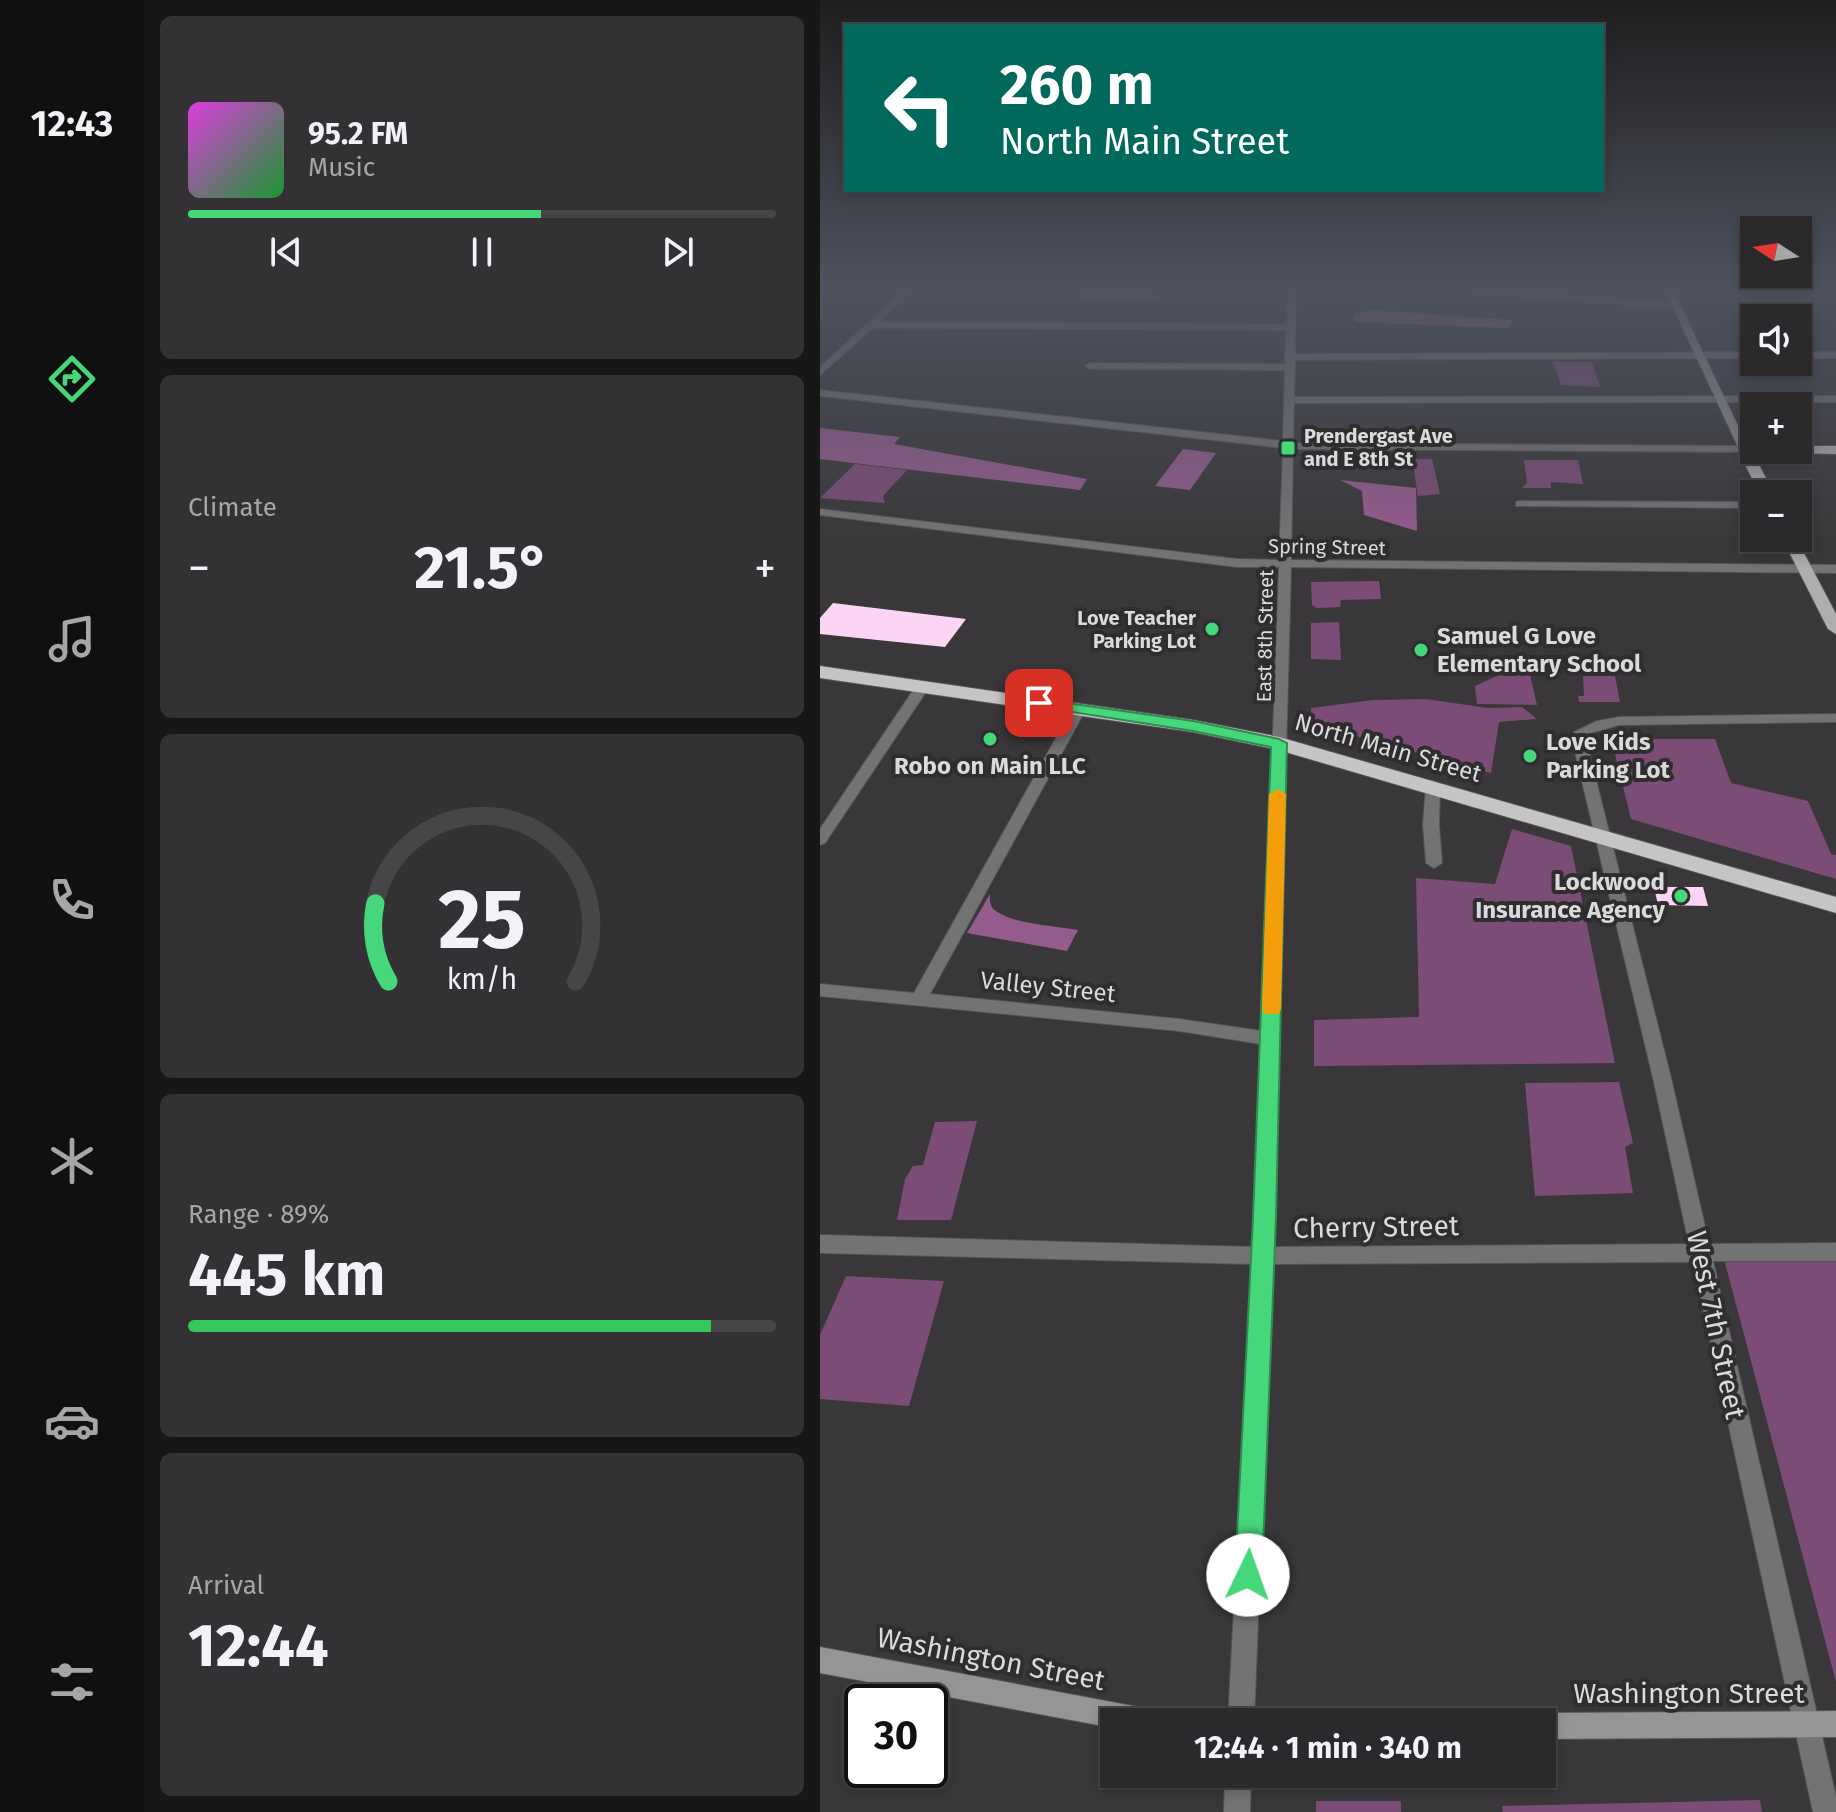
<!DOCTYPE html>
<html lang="en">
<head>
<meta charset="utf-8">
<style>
  body { margin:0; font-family:"Fira Sans",sans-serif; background:#333133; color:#f1f3f6; height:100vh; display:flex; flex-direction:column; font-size:30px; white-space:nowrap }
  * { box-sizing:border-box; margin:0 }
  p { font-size:26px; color:#a6a6a9 }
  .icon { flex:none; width:44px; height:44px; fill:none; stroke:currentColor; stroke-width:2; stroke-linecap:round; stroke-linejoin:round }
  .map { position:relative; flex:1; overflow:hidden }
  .panel { display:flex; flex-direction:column; gap:16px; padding:16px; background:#181718; width:676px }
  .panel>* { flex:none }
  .banner { position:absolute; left:24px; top:24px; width:760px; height:168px; border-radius:0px; box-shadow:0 4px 12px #0003,0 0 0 2px #474547; background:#00695c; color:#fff; overflow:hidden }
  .needle { width:52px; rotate:282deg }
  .tools { position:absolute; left:920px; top:216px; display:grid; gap:16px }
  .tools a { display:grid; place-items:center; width:72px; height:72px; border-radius:0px; background:#2b292b; box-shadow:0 4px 12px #0003,0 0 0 2px #474547; font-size:40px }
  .speed { position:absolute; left:24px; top:1684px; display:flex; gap:16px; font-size:40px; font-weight:700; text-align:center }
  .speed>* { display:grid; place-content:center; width:104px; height:104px; border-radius:50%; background:#2b292b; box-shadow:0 4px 12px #0003,0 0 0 2px #474547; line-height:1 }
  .speed .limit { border:4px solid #111; border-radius:12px; background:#fff; color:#111 }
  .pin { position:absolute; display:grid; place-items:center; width:68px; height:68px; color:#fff; margin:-34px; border-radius:16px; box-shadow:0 4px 12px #0006 }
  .me { position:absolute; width:88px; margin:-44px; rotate:3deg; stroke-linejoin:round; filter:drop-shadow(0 0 6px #0008) }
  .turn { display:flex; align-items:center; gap:28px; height:168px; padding:0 24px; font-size:36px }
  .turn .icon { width:104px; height:104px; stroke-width:2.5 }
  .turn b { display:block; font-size:56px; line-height:68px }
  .big { font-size:60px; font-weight:700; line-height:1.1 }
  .panel .widget { flex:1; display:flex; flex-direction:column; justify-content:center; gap:12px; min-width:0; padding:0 28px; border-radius:12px; background:#333133 }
  .panel .dial { align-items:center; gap:0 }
  .dial svg { height:208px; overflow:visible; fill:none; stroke:#474547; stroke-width:7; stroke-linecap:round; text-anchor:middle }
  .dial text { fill:#f1f3f6; stroke:none }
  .song { display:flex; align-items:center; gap:24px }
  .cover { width:96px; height:96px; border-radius:12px; background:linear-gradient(135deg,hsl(300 70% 55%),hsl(130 70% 35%)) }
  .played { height:8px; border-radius:4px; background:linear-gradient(90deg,#46d77a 60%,#474547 60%) }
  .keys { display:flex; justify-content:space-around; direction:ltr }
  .heat { display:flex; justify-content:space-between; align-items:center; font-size:44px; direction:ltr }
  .charge { height:12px; border-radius:6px; background:linear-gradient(90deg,#34c759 89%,#474547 0) }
  .trip { position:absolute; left:280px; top:1708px; width:456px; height:80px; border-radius:0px; background:#2b292b; box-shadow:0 4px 12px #0003,0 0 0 2px #474547; font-weight:700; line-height:80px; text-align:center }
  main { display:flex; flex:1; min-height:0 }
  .tab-bar { display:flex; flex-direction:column; width:144px; justify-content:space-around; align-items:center; background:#111011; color:#a6a6a9 }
  .tab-bar .icon { width:56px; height:56px }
  .tab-bar .on { color:#46d77a }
  .tab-bar b { font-size:36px; color:#f1f3f6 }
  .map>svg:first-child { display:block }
  .green { fill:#7b4c75 }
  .forest { fill:#945c8d }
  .building { fill:#fcd5f5 }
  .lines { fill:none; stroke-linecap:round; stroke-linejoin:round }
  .street-casing { stroke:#565456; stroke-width:2 }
  .secondary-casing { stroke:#565456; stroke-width:2 }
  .primary-casing { stroke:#565456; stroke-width:2 }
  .highway-casing { stroke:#565456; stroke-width:2 }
  .street { fill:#747374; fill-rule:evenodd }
  .secondary { fill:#969495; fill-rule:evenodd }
  .primary { fill:#afadaf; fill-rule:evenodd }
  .highway { fill:#c7c4c6; fill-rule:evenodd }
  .route { fill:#46d77a; stroke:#2e8c4f; stroke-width:2 }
  .slow { fill:#f59e0b }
  .poi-dot { fill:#46d77a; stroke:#2f2d2f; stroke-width:3 }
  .labels { text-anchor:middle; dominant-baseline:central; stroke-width:8; stroke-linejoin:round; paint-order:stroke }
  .far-poi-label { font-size:20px; font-weight:bold; fill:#dbdadb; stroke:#2f2d2f; text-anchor:start }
  .far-street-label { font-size:20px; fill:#dbdadb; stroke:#2f2d2f }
  .poi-label { font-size:24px; font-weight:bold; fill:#dbdadb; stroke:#2f2d2f; text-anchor:start }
  .street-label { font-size:24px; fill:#dbdadb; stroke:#2f2d2f }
  .near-street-label { font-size:28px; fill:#dbdadb; stroke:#2f2d2f }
</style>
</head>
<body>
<main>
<nav class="tab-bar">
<b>12:43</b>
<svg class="icon on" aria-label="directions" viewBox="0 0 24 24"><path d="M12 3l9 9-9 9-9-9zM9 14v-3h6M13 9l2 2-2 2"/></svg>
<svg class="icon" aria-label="music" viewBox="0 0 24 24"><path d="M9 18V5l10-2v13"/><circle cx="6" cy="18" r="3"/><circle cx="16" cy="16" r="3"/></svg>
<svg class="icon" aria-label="phone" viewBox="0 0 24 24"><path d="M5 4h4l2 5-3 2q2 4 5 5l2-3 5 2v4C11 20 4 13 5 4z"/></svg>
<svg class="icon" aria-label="climate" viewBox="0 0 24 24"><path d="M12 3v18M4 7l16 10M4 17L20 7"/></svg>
<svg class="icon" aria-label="car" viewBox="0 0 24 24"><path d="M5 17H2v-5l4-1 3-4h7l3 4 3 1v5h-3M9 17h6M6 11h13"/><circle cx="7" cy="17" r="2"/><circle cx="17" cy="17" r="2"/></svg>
<svg class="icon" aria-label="filters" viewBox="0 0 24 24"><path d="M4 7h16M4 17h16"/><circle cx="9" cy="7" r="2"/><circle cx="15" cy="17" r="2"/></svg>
</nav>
<section class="panel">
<div class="widget">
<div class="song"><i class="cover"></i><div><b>95.2 FM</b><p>Music</p></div></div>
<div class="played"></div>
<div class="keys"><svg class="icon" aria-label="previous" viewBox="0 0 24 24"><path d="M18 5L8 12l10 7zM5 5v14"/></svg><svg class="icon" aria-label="pause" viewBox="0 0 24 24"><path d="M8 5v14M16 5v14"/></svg><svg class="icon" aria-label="next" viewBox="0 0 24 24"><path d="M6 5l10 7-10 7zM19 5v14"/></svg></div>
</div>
<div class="widget"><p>Climate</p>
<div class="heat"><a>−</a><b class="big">21.5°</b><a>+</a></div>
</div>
<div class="widget dial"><svg viewBox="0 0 100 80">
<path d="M14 69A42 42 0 1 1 86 69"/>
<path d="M14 69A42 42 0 0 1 9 39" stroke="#46d77a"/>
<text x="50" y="56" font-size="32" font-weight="700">25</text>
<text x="50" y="72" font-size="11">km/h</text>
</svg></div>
<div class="widget"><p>Range · 89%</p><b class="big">445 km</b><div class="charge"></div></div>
<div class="widget"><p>Arrival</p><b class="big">12:44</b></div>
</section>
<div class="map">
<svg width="1016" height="1812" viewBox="0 0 1016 1812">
  <rect width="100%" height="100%" fill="#393739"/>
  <g class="green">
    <path d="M 733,362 L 772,362 L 780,387 L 741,385 Z"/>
    <path d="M 592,459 L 612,459 L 620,494 L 598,496 Z"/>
    <path d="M 704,460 L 758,460 L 763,484 L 731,482 L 731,488 L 702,488 L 707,483 Z"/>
    <path d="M 35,464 L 87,470 L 63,496 L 65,503 L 0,498 Z"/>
    <path d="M 559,581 L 561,599 L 521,600 L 520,607 L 497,608 L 492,605 L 491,582 Z"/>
    <path d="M 519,622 L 521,660 L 491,659 L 491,623 Z"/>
    <path d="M 692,669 L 709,670 L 717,705 L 657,704 L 655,686 Z"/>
    <path d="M 763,676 L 795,676 L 800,702 L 759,702 L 758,696 L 764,696 Z"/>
    <path d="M 606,699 L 668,708 L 702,707 L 717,719 L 679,722 L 671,773 L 491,724 L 491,708 L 553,700 Z"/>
    <path d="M 796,739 L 895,739 L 911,783 L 988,801 L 1011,854 L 1016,855 L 1016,879 L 811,819 L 792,742 Z"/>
    <path d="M 692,829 L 751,846 L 795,1063 L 494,1066 L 494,1020 L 599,1017 L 596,878 L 675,884 Z"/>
    <path d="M 799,1082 L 813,1143 L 805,1147 L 813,1193 L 715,1196 L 705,1083 Z"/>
    <path d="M 157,1121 L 131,1220 L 77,1220 L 85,1179 L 93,1166 L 103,1165 L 115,1122 Z"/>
    <path d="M 911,1256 L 1016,1256 L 1016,1682 L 905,1263 Z"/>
    <path d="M 26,1276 L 124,1281 L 89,1406 L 0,1399 L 0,1335 Z"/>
    <path d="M 940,1800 L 942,1812 L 683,1812 L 682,1806 Z"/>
    <rect x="496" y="1801" width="85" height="11"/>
  </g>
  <g class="forest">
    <path d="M 262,290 L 309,290 L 342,295 L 341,300 L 257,302 Z"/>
    <path d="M 552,310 L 693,320 L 688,328 L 534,322 L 534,314 Z"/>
    <path d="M 0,428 L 80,437 L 74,444 L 267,479 L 260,490 L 0,459 Z"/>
    <path d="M 363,449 L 396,453 L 370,490 L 335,486 Z"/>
    <path d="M 520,480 L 596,488 L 597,531 L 544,515 L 542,491 Z"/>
    <path d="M 170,894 C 170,900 169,907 176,911 C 193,924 236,926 258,930 L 247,951 L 147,933 Z"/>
  </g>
  <g class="building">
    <path d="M 13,603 L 146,619 L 125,647 L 0,634 L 0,618 Z"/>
    <path d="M 834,887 L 883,887 L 888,906 L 838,905 Z"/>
  </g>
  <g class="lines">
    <g class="street-casing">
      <g id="street">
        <path d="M 84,290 L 93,290 L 59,322 L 467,324 L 468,290 L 476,290 L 475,354 L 934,352 L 934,358 L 475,360 L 474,397 L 1016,396 L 1016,402 L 474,403 L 473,442 L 477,443 L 924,446 L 929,449 L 924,452 L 473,449 L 471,560 L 1016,565 L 1016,573 L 471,567 L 453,1247 L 869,1244 L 833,1078 L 754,748 L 754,732 L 777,721 L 799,717 L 1016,714 L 1016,722 L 799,725 L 768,734 L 768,748 L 851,1078 L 889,1244 L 1016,1243 L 1016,1261 L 893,1261 L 1016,1797 L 1016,1812 L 993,1812 L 873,1262 L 452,1264 L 434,1722 L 408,1722 L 432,1264 L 0,1253 L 0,1235 L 432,1247 L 441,1044 L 359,1031 L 0,996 L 0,984 L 94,993 L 252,709 L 259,705 L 266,709 L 110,994 L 359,1019 L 442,1031 L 459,567 L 417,567 L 0,515 L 0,509 L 417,559 L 459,560 L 463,448 L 0,396 L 0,390 L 463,441 L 465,370 L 270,369 L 265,366 L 270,363 L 465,364 L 466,330 L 53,328 L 0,375 L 0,367 Z"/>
        <path d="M 640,290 L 680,290 L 856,302 L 860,305 L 856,308 L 644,293 Z"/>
        <rect x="978" y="352" width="38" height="6"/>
        <path d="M 700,501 L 934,502 L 934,508 L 696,506 L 696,502 Z"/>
        <path d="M 103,682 L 110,686 L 5,843 L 0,845 L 0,829 L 98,683 Z"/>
        <path d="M 613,781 L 620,786 L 619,825 L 622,863 L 614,868 L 606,863 L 603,825 L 606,786 Z"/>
        <path d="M 405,1774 L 431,1774 L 430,1812 L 404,1812 Z"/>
      </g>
    </g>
    <g class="secondary-casing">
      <g id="secondary">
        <path d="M 845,290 L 853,290 L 929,449 L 928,451 L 919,449 Z"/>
        <path d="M 0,1647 L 329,1709 L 338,1713 L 342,1722 L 294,1722 L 294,1728 L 0,1673 Z"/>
        <path d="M 1016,1711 L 1016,1737 L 722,1739 L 722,1722 L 711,1722 L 713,1717 L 722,1713 Z"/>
      </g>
    </g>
    <g class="primary-casing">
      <g id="primary">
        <path d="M 924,445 L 934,445 L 934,450 L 940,450 L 933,453 L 954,494 L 940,494 L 917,449 Z"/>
        <path d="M 978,446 L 1016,446 L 1016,454 L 973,453 L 971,450 L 978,450 Z"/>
        <path d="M 962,538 L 976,538 L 1016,614 L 1016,634 L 1008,629 Z"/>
      </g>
    </g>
    <g class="highway-casing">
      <path id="highway" d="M 0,666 L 373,720 L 459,737 L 1016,897 L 1016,913 L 455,749 L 373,732 L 0,678 Z"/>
    </g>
    <use href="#street" class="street"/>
    <use href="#secondary" class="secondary"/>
    <use href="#primary" class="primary"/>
    <use href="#highway" class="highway"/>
  </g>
  <linearGradient id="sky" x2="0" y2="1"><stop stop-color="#1f1e1f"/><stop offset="0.53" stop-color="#4e535f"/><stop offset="1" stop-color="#4e535f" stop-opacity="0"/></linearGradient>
  <rect width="1016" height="544" fill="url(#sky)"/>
  <path class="route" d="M 219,699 L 373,721 L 459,739 L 467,743 L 456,1218 L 442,1575 L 438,1584 L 428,1588 L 419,1584 L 415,1575 L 433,1218 L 451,747 L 373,731 L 214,706 L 214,700 Z"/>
  <path class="slow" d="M 458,789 L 466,794 L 461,1009 L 459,1014 L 445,1014 L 442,1009 L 449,794 Z"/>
  <g class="poi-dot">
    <rect x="460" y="440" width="16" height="16" rx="4"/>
    <circle cx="392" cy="629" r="8"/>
    <circle cx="601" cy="650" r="8"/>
    <circle cx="170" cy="739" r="8"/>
    <circle cx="710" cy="756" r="8"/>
    <circle cx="861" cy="896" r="8"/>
  </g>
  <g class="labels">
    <g class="far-poi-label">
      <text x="484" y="436">Prendergast Ave<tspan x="484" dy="23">and E 8th St</tspan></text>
      <text x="376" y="618" text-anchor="end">Love Teacher<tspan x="376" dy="23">Parking Lot</tspan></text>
    </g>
    <g class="far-street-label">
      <text transform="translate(507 547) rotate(1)">Spring Street</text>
      <text transform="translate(445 636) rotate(-89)">East 8th Street</text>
    </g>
    <g class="poi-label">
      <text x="617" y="636">Samuel G Love<tspan x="617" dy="28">Elementary School</tspan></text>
      <text x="726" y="742">Love Kids<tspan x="726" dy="28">Parking Lot</tspan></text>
      <text x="170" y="766" text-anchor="middle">Robo on Main LLC</text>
      <text x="845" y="882" text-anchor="end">Lockwood<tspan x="845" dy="28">Insurance Agency</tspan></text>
    </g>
    <g class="street-label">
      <text transform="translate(568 748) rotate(16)">North Main Street</text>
      <text transform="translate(228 987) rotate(6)">Valley Street</text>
    </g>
    <g class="near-street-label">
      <text transform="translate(556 1227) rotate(-1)">Cherry Street</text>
      <text transform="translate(896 1325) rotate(78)">West 7th Street</text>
      <text transform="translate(171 1659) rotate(11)">Washington Street</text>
      <text x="869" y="1693">Washington Street</text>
    </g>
  </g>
</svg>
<div class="tools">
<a><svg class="needle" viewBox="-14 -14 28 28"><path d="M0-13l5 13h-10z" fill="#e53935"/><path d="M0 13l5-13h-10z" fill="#a6a6a9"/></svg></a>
<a><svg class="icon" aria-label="sound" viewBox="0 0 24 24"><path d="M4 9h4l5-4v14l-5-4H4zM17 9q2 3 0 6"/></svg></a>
<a>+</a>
<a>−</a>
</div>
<div class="speed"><div class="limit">30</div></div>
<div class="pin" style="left:219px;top:703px;background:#d93025"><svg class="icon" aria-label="arrive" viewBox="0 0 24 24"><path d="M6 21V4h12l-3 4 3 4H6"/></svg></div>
<svg class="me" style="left:428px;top:1575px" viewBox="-20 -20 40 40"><circle r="19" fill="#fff"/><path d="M0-13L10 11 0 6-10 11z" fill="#46d77a"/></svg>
<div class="trip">12:44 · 1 min · 340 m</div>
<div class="banner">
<div class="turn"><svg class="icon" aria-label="left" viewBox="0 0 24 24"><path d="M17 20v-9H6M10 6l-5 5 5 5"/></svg><div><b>260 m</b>North Main Street</div></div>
</div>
</div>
</main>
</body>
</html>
